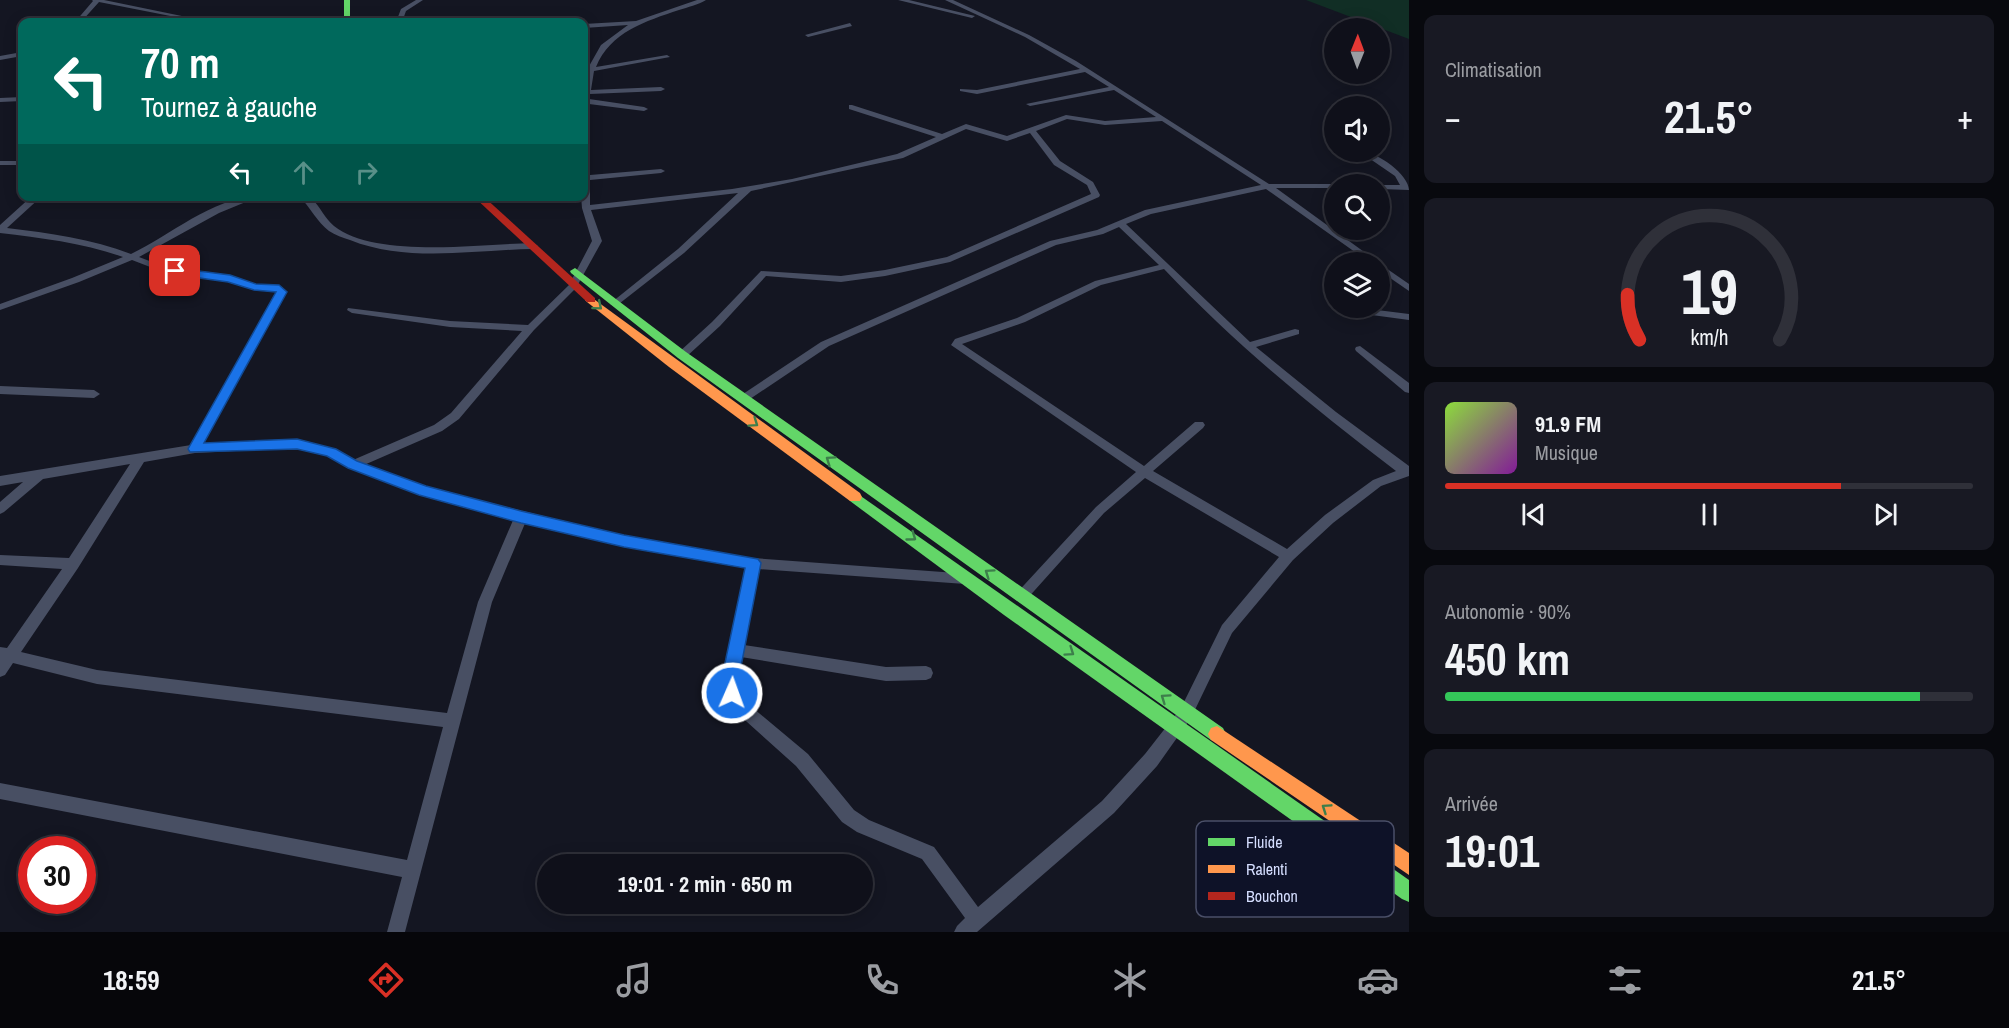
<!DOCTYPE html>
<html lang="fr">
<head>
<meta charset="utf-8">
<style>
  body { margin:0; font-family:"Archivo Narrow",sans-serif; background:#181923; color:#f1f3f6; height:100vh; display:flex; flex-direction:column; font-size:22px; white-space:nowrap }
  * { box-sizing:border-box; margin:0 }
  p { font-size:20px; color:#9b9da2 }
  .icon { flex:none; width:33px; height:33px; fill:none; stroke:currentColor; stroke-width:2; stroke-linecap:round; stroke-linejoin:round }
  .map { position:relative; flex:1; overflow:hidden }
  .panel { display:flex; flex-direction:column; gap:15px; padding:15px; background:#08090e; width:600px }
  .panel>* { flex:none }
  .guide { position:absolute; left:18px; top:18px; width:570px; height:183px; border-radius:12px; box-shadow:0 3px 15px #0003,0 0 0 2px #2f3039; background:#00695c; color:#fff; overflow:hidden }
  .needle { width:39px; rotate:1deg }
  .tools { position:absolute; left:1324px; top:18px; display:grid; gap:12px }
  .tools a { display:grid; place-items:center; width:66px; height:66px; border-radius:50%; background:#0f101a; box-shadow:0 3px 15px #0003,0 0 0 2px #2f3039; font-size:30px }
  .speed { position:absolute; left:18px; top:836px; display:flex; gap:12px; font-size:30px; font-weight:700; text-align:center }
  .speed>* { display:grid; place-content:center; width:78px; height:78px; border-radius:50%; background:#0f101a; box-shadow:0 3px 15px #0003,0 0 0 2px #2f3039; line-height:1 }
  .speed .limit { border:9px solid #d22; background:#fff; color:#111 }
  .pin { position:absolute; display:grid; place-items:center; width:51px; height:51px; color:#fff; margin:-26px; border-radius:12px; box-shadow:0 3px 9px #0006 }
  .me { position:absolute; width:66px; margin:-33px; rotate:2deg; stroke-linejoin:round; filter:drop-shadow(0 0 4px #0008) }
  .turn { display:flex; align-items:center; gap:21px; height:126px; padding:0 24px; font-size:27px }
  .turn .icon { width:78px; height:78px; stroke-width:2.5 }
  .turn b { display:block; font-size:42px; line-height:51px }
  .lanes { display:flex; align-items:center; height:57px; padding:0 24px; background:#0003; justify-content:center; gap:30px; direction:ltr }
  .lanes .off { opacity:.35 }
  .big { font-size:45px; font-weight:700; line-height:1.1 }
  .panel .tile { flex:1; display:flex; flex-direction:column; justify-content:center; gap:9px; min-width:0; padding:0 21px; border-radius:12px; background:#181923 }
  .panel .dial { align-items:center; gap:0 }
  .dial svg { height:156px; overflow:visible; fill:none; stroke:#2f3039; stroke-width:7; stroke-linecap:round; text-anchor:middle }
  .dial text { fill:#f1f3f6; stroke:none }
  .song { display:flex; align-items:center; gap:18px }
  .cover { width:72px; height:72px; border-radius:9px; background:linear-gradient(135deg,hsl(90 70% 55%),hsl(290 70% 35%)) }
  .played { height:6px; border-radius:3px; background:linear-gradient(90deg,#d93025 75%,#2f3039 75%) }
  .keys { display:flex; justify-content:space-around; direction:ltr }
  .heat { display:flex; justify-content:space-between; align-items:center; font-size:33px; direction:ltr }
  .charge { height:9px; border-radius:4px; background:linear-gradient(90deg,#34c759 90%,#2f3039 0) }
  .trip { position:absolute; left:537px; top:854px; width:336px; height:60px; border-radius:30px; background:#0f101a; box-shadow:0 3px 15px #0003,0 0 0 2px #2f3039; font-weight:700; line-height:60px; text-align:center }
  .dock { display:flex; height:96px; justify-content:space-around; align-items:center; background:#06060a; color:#9b9da2 }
  .dock .icon { width:42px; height:42px }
  .dock .selected { color:#d93025 }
  .dock b { font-size:27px; color:#f1f3f6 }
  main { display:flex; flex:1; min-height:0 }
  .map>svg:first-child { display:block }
  .green { fill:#112e25 }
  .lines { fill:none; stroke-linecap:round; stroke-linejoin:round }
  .street { fill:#484f63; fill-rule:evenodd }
  .fast { fill:#63d668; fill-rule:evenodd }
  .slow { fill:#ff974d; fill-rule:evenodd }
  .jam { fill:#b3261e; fill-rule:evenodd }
  .oneway { stroke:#3d7e4b }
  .route { fill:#1a73e8; stroke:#114b97; stroke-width:1.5 }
  .key { fill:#0e1228; stroke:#4a4f68; stroke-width:1.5 }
  .key-label { font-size:16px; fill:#d5deff }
</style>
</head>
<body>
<main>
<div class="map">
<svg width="1409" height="932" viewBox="0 0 1409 932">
  <rect width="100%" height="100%" fill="#141622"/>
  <path class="green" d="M 1306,0 L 1409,0 L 1409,39 Z"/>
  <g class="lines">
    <g class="street">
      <path d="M 92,0 L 104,0 L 211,22 L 201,22 L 99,2 L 81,22 L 75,22 L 93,1 Z"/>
      <path d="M 416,0 L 423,0 L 406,11 L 402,22 L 396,22 L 401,9 Z"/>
      <path d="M 697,0 L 706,0 C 698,5 688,7 679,10 C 646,21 610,32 596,67 L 667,55 L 670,57 L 594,71 L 591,90 L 661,87 L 665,89 L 661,91 L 590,94 L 589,99 L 644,107 L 648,109 L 644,111 L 589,104 L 588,144 L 584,146 L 584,90 L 587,72 L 585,70 L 588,68 L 601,45 L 628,25 L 584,28 L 584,24 L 636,21 Z"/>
      <path d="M 898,0 L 909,0 L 975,16 L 972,18 Z"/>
      <path d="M 945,0 L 953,0 L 1029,35 L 1076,61 L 1269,184 L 1338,184 L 1335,184 L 1335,188 L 1276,188 L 1378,262 L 1369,262 L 1266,189 L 1151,214 L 1126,224 L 1250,342 L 1295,329 L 1299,330 L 1299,334 L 1256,347 L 1336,412 L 1409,466 L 1409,476 L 1381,486 L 1333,523 L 1293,560 L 1232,633 L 1191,718 L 1157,766 L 1114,813 L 977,932 L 954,932 L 957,926 L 965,918 L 922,859 L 857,832 L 842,822 L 796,766 L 737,713 L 725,692 L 723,677 L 745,567 L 624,546 L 526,521 L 492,602 L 405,932 L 387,932 L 402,877 L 0,799 L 0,783 L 407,860 L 443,727 L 97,684 L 13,663 L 5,675 L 0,677 L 0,647 L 7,648 L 62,569 L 0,565 L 0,555 L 69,558 L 130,464 L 43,479 L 4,512 L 0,514 L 0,502 L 23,482 L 0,486 L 0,476 L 191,445 L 276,292 L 254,290 L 228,282 L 158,270 L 132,260 L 79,282 L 0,310 L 0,304 L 72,278 L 123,257 C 84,243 41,238 0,233 L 0,225 L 32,196 L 42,196 L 7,228 C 49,233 92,239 131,254 C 171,235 215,196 260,196 L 219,213 L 139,257 L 160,265 L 230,276 L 255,284 L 279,286 L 282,287 L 286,292 L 203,444 L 297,440 L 335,450 L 353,460 L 434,425 L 451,413 L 522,331 L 450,327 L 352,313 L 347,310 L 348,308 L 450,321 L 528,325 L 569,285 L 592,241 L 582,208 L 581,196 L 584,196 L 584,152 L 588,154 L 590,175 L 661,169 L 665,171 L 661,173 L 590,180 L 590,205 L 732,189 L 792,179 L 897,154 L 936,137 L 849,109 L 849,105 L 852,105 L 942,134 L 966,124 L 1007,136 L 1066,115 L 1105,121 L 1156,117 L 1114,90 L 1030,106 L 1026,104 L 1109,87 L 1085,72 L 977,94 L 960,91 L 960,89 L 977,90 L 1080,69 L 1025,37 ZM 1067,119 L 1105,125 L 1162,121 L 1261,185 L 1145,210 L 1097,230 L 1050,241 L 821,342 L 737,398 L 743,402 L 747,401 L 829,346 L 1056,245 L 1103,234 L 1119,227 L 1159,265 L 1095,281 L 1017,318 L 955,339 L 951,345 L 1136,472 L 1096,507 L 1014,596 L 1016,600 L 1021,602 L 1026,600 L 1104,513 L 1145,478 L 1279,557 L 1222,625 L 1181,708 L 1145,754 L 1102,801 L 978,907 L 934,847 L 869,820 L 854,810 L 808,754 L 747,703 L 739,690 L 737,677 L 741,657 L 886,681 L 926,680 L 931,678 L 933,673 L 931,668 L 926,666 L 886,667 L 744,645 L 758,569 L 965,584 L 970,582 L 972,578 L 970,574 L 753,558 L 624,536 L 426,487 L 364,465 L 442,431 L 459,419 L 534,330 L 576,288 L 602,241 L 591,210 L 738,193 L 678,249 L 612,302 L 610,304 L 615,307 L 684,253 L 751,191 L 903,158 L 966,129 L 1007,141 L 1030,133 L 1054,165 L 1087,185 L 1091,194 L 947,257 L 885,270 L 841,276 L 761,271 L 712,322 L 678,353 L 677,355 L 682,358 L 686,357 L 720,326 L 766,276 L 841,282 L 885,276 L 950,262 L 1099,197 L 1100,195 L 1093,182 L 1060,161 L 1036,131 ZM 1164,269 C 1235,344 1314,409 1396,471 L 1373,480 L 1325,515 L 1287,549 L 1153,471 L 1203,428 L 1205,425 L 1203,422 L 1195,422 L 1144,466 L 962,344 L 1025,322 L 1101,285 ZM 297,448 L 327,456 L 348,468 L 420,494 L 514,518 L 478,602 L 447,713 L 97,670 L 21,652 L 78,568 L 144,462 L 195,453 Z"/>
      <path d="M 850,23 L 852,26 L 808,37 L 805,35 Z"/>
      <path d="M 22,52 L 22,56 L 0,60 L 0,56 Z"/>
      <path d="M 22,97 L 22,101 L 0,102 L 0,98 Z"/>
      <path d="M 1323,130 L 1335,132 L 1335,137 L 1323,134 Z"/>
      <path d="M 1360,152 C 1375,150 1409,174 1409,190 L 1380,189 L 1380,185 L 1400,185 L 1395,176 Z"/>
      <rect x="0" y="161" width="22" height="4"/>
      <path d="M 299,196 L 311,198 C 320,206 325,219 334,226 C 375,259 482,244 533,243 L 538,246 L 533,249 C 474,250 407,263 350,240 C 343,238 335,235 329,231 C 317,222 310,207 299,196 Z"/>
      <path d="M 1380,264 L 1409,284 L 1409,291 L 1380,271 Z"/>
      <path d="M 1337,308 L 1361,308 L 1409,314 L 1409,320 L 1342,311 Z"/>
      <path d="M 1360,346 L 1409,383 L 1409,393 L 1405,392 L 1356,351 L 1355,349 L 1356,347 Z"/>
      <path d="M 0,386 L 94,390 L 100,394 L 94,398 L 0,394 Z"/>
    </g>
    <g class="fast">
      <rect x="344" y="0" width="6" height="22"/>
      <path d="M 575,268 L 686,352 L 1223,728 L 1226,734 L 1223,740 L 1217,742 L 1211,740 L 678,358 L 571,273 L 570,271 Z"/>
      <path d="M 855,492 L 1409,880 L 1409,902 L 1402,899 L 1004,615 L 850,501 L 848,497 L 850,493 Z"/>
    </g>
    <g class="slow">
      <path d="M 591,297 L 860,493 L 862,497 L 860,501 L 850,501 L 669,367 L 587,302 L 585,300 Z"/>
      <path d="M 1217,726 L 1409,853 L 1409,875 L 1211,740 L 1208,734 L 1211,728 Z"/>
    </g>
    <path class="jam" d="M 473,196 L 483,196 L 595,298 L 595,302 L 587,302 Z"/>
  </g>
  <defs><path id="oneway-chevron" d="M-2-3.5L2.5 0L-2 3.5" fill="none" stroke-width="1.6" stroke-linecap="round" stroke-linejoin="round" transform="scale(1.5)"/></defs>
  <g class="oneway">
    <use href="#oneway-chevron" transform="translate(598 306) rotate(40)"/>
    <use href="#oneway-chevron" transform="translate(754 423) rotate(35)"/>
    <use href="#oneway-chevron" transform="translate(830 460) rotate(-145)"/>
    <use href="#oneway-chevron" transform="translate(912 537) rotate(36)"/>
    <use href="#oneway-chevron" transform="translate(989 573) rotate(-145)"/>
    <use href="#oneway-chevron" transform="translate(1070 652) rotate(35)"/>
    <use href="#oneway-chevron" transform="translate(1165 698) rotate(-145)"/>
    <use href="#oneway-chevron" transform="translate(1326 808) rotate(-146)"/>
  </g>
  <path class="route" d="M 175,268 L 230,275 L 256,284 L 279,285 L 287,292 L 204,443 L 297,439 L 336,449 L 357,461 L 426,486 L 521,511 L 624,535 L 758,559 L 761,563 L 739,677 L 741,693 L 738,698 L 732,700 L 726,698 L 722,677 L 745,568 L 624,547 L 521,523 L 419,495 L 348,468 L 327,456 L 297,449 L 190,452 L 188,449 L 276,292 L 254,290 L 228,282 L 171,274 L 171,269 Z"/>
  <rect x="1196" y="821" width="198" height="96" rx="9" class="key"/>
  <rect x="1208" y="838" width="27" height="8" fill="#63d668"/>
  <rect x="1208" y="865" width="27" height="8" fill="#ff974d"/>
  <rect x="1208" y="892" width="27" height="8" fill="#b3261e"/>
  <g class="key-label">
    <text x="1246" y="848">Fluide</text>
    <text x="1246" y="875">Ralenti</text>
    <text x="1246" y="902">Bouchon</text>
  </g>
</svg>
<div class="tools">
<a><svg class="needle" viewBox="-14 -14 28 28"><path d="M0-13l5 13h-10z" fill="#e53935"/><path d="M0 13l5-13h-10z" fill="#9b9da2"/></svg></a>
<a><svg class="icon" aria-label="sound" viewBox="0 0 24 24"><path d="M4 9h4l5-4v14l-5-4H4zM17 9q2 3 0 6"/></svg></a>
<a><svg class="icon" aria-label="search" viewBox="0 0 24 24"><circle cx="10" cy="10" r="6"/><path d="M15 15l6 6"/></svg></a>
<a><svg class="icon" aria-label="layers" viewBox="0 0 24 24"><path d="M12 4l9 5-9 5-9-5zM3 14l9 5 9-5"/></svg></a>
</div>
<div class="speed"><div class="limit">30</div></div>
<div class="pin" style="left:175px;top:271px;background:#d93025"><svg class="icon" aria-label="arrive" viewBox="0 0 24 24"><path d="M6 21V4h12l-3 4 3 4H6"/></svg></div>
<svg class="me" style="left:732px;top:693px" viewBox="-20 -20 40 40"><circle r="17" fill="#1a73e8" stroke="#fff" stroke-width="3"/><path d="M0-11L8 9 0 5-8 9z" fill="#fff"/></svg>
<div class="trip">19:01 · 2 min · 650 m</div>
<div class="guide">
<div class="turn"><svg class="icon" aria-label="left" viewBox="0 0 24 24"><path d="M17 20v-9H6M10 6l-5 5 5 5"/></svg><div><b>70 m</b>Tournez à gauche</div></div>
<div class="lanes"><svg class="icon" aria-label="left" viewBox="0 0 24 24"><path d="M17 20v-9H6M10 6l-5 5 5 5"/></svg><svg class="icon off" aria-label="ahead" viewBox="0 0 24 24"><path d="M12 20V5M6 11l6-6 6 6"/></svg><svg class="icon off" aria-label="right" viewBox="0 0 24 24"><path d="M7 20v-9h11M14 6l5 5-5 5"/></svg></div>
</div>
</div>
<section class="panel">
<div class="tile"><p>Climatisation</p>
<div class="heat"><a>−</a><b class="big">21.5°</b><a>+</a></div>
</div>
<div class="tile dial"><svg viewBox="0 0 100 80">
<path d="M14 69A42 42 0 1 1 86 69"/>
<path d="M14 69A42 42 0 0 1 8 46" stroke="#d93025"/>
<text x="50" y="56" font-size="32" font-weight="700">19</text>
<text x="50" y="72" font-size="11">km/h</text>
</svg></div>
<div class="tile">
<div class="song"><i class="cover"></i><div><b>91.9 FM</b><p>Musique</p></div></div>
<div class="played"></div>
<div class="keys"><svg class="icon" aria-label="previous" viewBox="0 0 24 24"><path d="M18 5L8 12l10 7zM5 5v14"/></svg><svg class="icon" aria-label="pause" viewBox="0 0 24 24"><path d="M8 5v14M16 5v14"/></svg><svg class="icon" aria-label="next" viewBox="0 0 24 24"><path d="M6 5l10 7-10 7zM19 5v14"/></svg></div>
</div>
<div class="tile"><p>Autonomie · 90%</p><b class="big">450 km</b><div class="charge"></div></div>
<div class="tile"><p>Arrivée</p><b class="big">19:01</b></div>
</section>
</main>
<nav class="dock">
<b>18:59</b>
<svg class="icon selected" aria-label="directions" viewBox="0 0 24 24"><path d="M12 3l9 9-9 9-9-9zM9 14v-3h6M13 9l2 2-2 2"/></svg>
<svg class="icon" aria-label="music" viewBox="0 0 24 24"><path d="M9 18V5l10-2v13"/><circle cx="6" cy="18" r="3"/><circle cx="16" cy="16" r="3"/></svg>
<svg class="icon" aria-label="phone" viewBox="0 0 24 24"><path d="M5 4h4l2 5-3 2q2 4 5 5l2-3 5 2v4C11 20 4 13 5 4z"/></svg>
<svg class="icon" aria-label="climate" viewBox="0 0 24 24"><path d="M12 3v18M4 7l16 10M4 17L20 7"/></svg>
<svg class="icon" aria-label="car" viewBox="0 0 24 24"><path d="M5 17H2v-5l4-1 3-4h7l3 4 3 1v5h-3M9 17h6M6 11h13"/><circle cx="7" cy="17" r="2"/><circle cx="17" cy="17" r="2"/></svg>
<svg class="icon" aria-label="filters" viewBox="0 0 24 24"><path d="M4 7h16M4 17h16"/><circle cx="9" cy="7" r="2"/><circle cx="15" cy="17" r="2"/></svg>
<b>21.5°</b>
</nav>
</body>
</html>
